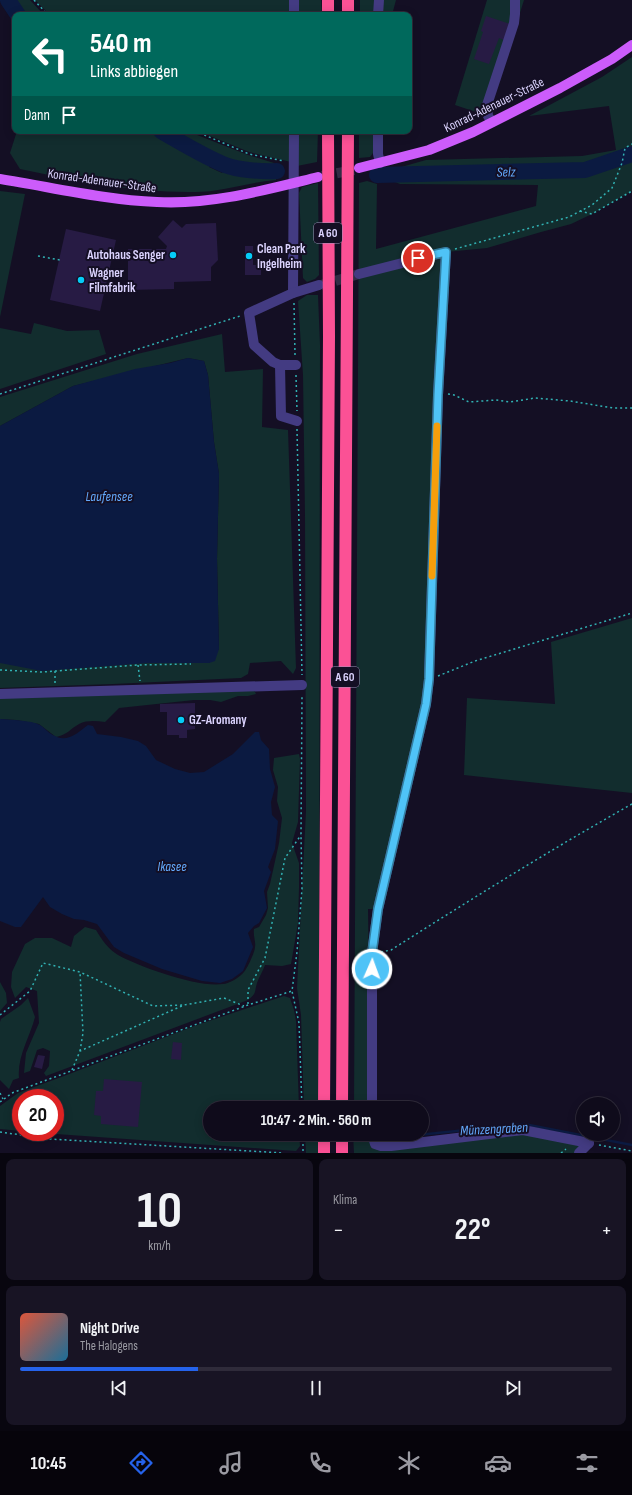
<!DOCTYPE html>
<html lang="de">
<head>
<meta charset="utf-8">
<style>
  body { margin:0; font-family:"Sofia Sans Condensed",sans-serif; background:#181424; color:#f1f3f6; height:100vh; display:flex; flex-direction:column; font-size:15px; white-space:nowrap }
  * { box-sizing:border-box; margin:0 }
  p { font-size:13px; color:#9b9ba3 }
  .icon { flex:none; width:22px; height:22px; fill:none; stroke:currentColor; stroke-width:2; stroke-linecap:round; stroke-linejoin:round }
  .map { position:relative; height:1153px; overflow:hidden }
  .panel { display:flex; flex-direction:column; gap:6px; padding:6px; background:#08060f; flex:1 }
  .panel>* { flex:none }
  .banner { position:absolute; left:12px; top:12px; width:400px; height:122px; border-radius:8px; box-shadow:0 2px 10px #0003,0 0 0 1px #2f2b3a; background:#00695c; color:#fff; overflow:hidden }
  .buttons { position:absolute; left:576px; top:1097px; display:grid; gap:8px }
  .buttons a { display:grid; place-items:center; width:44px; height:44px; border-radius:50%; background:#0f0b1b; box-shadow:0 2px 10px #0003,0 0 0 1px #2f2b3a; font-size:20px }
  .speed { position:absolute; left:12px; top:1089px; display:flex; gap:8px; font-size:20px; font-weight:700; text-align:center }
  .speed>* { display:grid; place-content:center; width:52px; height:52px; border-radius:50%; background:#0f0b1b; box-shadow:0 2px 10px #0003,0 0 0 1px #2f2b3a; line-height:1 }
  .speed .limit { border:6px solid #d22; background:#fff; color:#111 }
  .pin { position:absolute; display:grid; place-items:center; width:34px; height:34px; color:#fff; margin:-17px; border:2px solid #fff; border-radius:50%; box-shadow:0 1px 4px #0007 }
  .me { position:absolute; width:44px; margin:-22px; rotate:2deg; stroke-linejoin:round; filter:drop-shadow(0 0 3px #0008) }
  .turn { display:flex; align-items:center; gap:14px; height:84px; padding:0 12px; font-size:18px }
  .turn .icon { width:52px; height:52px; stroke-width:2.5 }
  .turn b { display:block; font-size:28px; line-height:34px }
  .then { display:flex; align-items:center; height:38px; padding:0 12px; background:#0003; gap:8px; font-size:15px }
  .big { font-size:30px; font-weight:700; line-height:1.1 }
  .panel .card { flex:1; display:flex; flex-direction:column; justify-content:center; gap:6px; min-width:0; padding:0 14px; border-radius:8px; background:#181424 }
  .panel .dial { align-items:center; gap:0 }
  .dial b { font-size:52px; line-height:1 }
  .song { display:flex; align-items:center; gap:12px }
  .cover { width:48px; height:48px; border-radius:6px; background:linear-gradient(135deg,hsl(10 70% 55%),hsl(200 70% 35%)) }
  .played { height:4px; border-radius:2px; background:linear-gradient(90deg,#2563eb 30%,#2f2b3a 30%) }
  .keys { display:flex; justify-content:space-around; direction:ltr }
  .heat { display:flex; justify-content:space-between; align-items:center; font-size:22px; direction:ltr }
  .panel .tiles { flex:1; display:grid; gap:6px; grid-template-columns:1fr 1fr }
  .card:last-child { grid-column:span 2 }
  .trip { position:absolute; left:203px; top:1101px; width:226px; height:40px; border-radius:20px; background:#0f0b1b; box-shadow:0 2px 10px #0003,0 0 0 1px #2f2b3a; font-weight:700; line-height:40px; text-align:center }
  .dock { display:flex; height:64px; justify-content:space-around; align-items:center; background:#06040b; color:#9b9ba3 }
  .dock .icon { width:28px; height:28px }
  .dock .current { color:#2563eb }
  .dock b { font-size:18px; color:#f1f3f6 }
  .map>svg:first-child { display:block }
  .green { fill:#122d2e; fill-rule:evenodd }
  .water { fill:#0b1a41 }
  .lines { fill:none; stroke-linecap:round; stroke-linejoin:round }
  .stream { stroke:#0b1a41; stroke-width:2.5 }
  .river { stroke:#0b1a41; stroke-width:16 }
  .building { fill:#271b44 }
  .minor-tunnel { stroke:#322c45; stroke-width:10; stroke-dasharray:10 5; stroke-linecap:butt }
  .major-tunnel { stroke:#322c45; stroke-width:10; stroke-dasharray:10 5; stroke-linecap:butt }
  .path { stroke:#31b1b3; stroke-width:1.5; stroke-dasharray:2 3; stroke-linecap:butt }
  .minor { stroke:#433b82; stroke-width:10 }
  .major { stroke:#cc5cfb; stroke-width:10 }
  .highway { stroke:#fb5195; stroke-width:12 }
  .route-casing { stroke:#337fa1; stroke-width:10 }
  .route { stroke:#4fc3f7; stroke-width:7 }
  .slow { stroke:#f59e0b; stroke-width:7 }
  .poi-dot { fill:#05ccf7; stroke:#140f24; stroke-width:1.5 }
  .labels { text-anchor:middle; dominant-baseline:central; stroke-width:4; stroke-linejoin:round; paint-order:stroke }
  .shield { fill:#140f24; stroke:#9f98bd; stroke-width:1 }
  .shield-label { font-size:12px; font-weight:bold; fill:#dbd3fe }
  .street-label { font-size:13px; fill:#dbd3fe; stroke:#140f24 }
  .poi-label { font-size:13px; font-weight:bold; fill:#dbd3fe; stroke:#140f24; text-anchor:start }
  .water-label { font-size:14px; font-style:italic; fill:#63a9fc; stroke:#140f24 }
</style>
</head>
<body>
<div class="map">
<svg width="632" height="1153" viewBox="0 0 632 1153">
  <rect width="100%" height="100%" fill="#140f24"/>
  <g class="green">
    <path d="M 0,0 L 30,0 L 44,15 L 15,15 L 15,19 Z"/>
    <path d="M 35,0 L 293,0 L 292,15 L 50,15 Z"/>
    <path d="M 298,0 L 321,0 L 322,15 L 298,15 Z"/>
    <rect x="360" y="0" width="16" height="15"/>
    <path d="M 381,0 L 396,0 L 392,15 L 381,15 Z"/>
    <path d="M 487,0 L 524,0 L 488,116 L 455,105 Z"/>
    <path d="M 632,57 L 632,191 L 592,214 L 571,224 L 541,232 L 487,248 L 446,252 L 429,679 L 378,909 L 368,909 L 371,1108 L 354,1108 L 359,183 L 367,181 L 377,184 L 376,249 L 536,206 L 538,185 L 400,184 L 377,175 L 380,173 L 426,160 L 582,156 L 616,150 L 609,106 L 529,116 L 602,77 Z"/>
    <path d="M 17,131 L 187,131 L 248,155 L 274,163 L 278,168 L 276,180 C 249,182 222,192 195,192 C 136,193 77,181 20,169 L 10,153 ZM 213,156 L 229,162 L 222,173 L 209,167 Z"/>
    <path d="M 198,131 L 291,131 L 291,162 L 249,152 Z"/>
    <path d="M 297,131 L 318,131 L 317,162 L 297,166 Z"/>
    <path d="M 359,131 L 376,131 L 375,150 L 370,157 L 359,158 Z"/>
    <path d="M 318,183 L 319,275 L 315,279 L 307,282 L 303,278 L 299,193 L 302,187 Z"/>
    <path d="M 0,191 L 25,194 L 0,317 Z"/>
    <path d="M 307,295 L 318,295 L 320,345 L 319,1108 L 304,1108 L 301,1015 L 297,988 L 306,811 L 305,516 L 303,375 L 298,301 Z"/>
    <path d="M 34,323 L 67,331 L 99,330 L 106,354 L 0,389 L 0,328 L 31,334 Z"/>
    <path d="M 222,334 L 225,372 L 263,369 L 262,427 L 288,430 L 296,668 L 293,674 L 281,661 L 250,663 L 248,674 L 241,678 L 113,684 L 0,688 L 0,663 L 209,663 L 219,649 L 217,559 L 219,474 L 214,442 L 208,375 L 204,361 L 188,358 L 73,386 L 0,426 L 0,397 L 137,354 Z"/>
    <path d="M 632,618 L 632,793 L 464,775 L 467,698 L 555,704 L 551,642 Z"/>
    <path d="M 253,688 L 256,694 L 248,696 L 238,696 L 221,702 L 210,700 L 194,700 L 119,708 L 105,722 C 96,721 87,720 79,724 C 70,729 67,735 56,737 L 39,724 L 16,720 L 0,719 L 0,697 Z"/>
    <path d="M 299,754 L 300,759 L 298,822 L 292,843 L 299,863 L 299,888 L 298,923 L 291,964 L 282,966 L 265,965 C 263,971 259,977 257,983 C 254,993 257,993 248,1000 L 46,1076 L 44,1073 L 49,1066 L 50,1051 L 43,1048 L 37,1050 L 30,1071 L 24,1073 L 26,1053 L 39,1023 L 37,991 L 26,987 L 15,998 L 11,987 L 12,972 L 25,944 L 35,938 L 52,938 L 71,947 L 74,936 L 85,927 L 96,930 C 102,940 108,949 118,955 C 140,967 198,988 223,984 C 229,984 240,977 244,972 C 247,969 255,952 255,947 C 256,942 253,936 254,929 L 259,927 L 266,915 L 268,908 L 267,892 L 270,884 L 279,843 L 282,818 L 277,801 L 278,787 L 273,770 L 274,758 Z"/>
    <path d="M 0,982 L 6,993 L 7,1003 L 0,1011 Z"/>
    <path d="M 284,996 L 290,998 L 294,1010 L 296,1021 L 299,1108 L 210,1108 L 210,1134 L 299,1134 L 300,1146 L 296,1151 L 28,1132 L 55,1132 L 55,1098 L 21,1098 L 21,1131 L 0,1129 L 0,1106 L 18,1093 L 64,1076 L 197,1025 Z"/>
    <path d="M 28,998 L 35,1017 C 30,1037 17,1056 19,1078 L 13,1080 L 9,1089 L 0,1080 L 0,1022 L 1,1019 L 21,1005 Z"/>
    <path d="M 523,1130 L 586,1142 L 574,1153 L 354,1153 L 353,1134 L 372,1134 L 375,1144 Z"/>
    <path d="M 305,1134 L 319,1134 L 318,1153 L 306,1153 Z"/>
  </g>
  <g class="water">
    <path d="M 188,358 L 204,361 L 208,375 L 214,442 L 219,474 L 217,559 L 219,649 L 215,661 L 209,663 L 147,663 L 42,671 L 0,663 L 0,426 L 73,386 L 135,369 L 170,363 Z"/>
    <path d="M 0,719 C 11,720 30,720 40,725 C 45,728 49,734 55,736 C 67,743 79,732 88,725 L 93,726 L 97,734 L 121,737 L 138,741 L 146,746 L 156,760 L 175,769 L 190,773 L 204,772 L 233,754 L 255,732 L 259,732 L 261,740 L 269,749 L 270,769 L 275,787 L 271,802 L 272,815 L 278,821 L 275,849 L 268,867 L 271,872 L 264,891 L 267,908 L 259,923 L 254,926 L 248,933 L 253,947 L 243,971 L 232,979 L 220,983 L 202,981 L 162,969 L 124,953 L 114,947 L 97,924 L 84,920 L 74,919 L 62,914 L 50,907 L 43,897 L 21,927 L 15,927 L 0,921 Z"/>
  </g>
  <g class="lines">
    <path class="stream" d="M 379,1139 L 524,1124 L 632,1145"/>
    <g class="river">
      <path d="M 8,0 L 18,15"/>
      <path d="M 161,131 C 182,143 203,156 225,165 C 238,170 263,172 277,171"/>
      <path d="M 377,175 L 585,170 L 632,154"/>
    </g>
  </g>
  <g class="building">
    <path d="M 486,16 L 510,24 L 504,40 L 499,38 L 489,64 L 474,59 L 483,32 L 481,31 Z"/>
    <path d="M 173,220 L 182,228 L 186,224 L 216,223 L 218,260 L 211,267 L 211,281 L 174,282 L 174,289 L 128,290 L 128,249 L 166,249 L 167,246 L 158,237 Z"/>
    <path d="M 66,229 L 116,240 L 100,311 L 50,300 Z"/>
    <path d="M 245,246 L 253,246 L 253,265 L 261,265 L 261,275 L 245,275 Z"/>
    <path d="M 195,703 L 195,729 L 187,730 L 187,738 L 179,738 L 179,735 L 167,735 L 167,712 L 160,712 L 160,704 Z"/>
    <path d="M 173,1042 L 182,1043 L 181,1060 L 171,1059 Z"/>
    <path d="M 38,1055 L 45,1056 L 42,1069 L 34,1067 Z"/>
    <path d="M 104,1079 L 142,1082 L 138,1127 L 101,1124 L 101,1116 L 94,1115 L 96,1091 L 103,1091 Z"/>
  </g>
  <g class="lines">
    <path class="minor-tunnel" d="M 321,285 L 359,274"/>
    <path class="major-tunnel" d="M 322,176 L 354,170"/>
    <g class="path">
      <path d="M 34,0 L 48,15"/>
      <path d="M 195,131 L 249,154 L 284,161"/>
      <path d="M 580,211 L 592,214 L 632,191"/>
      <path d="M 455,249 L 569,217 L 592,205 L 612,188 L 622,163 L 625,148 L 632,144"/>
      <path d="M 38,256 L 60,260"/>
      <path d="M 294,303 L 295,355"/>
      <path d="M 296,375 L 297,411"/>
      <path d="M 0,394 L 240,316"/>
      <path d="M 448,394 L 454,395 L 469,402 L 496,400 L 510,402 L 535,398 L 570,401 L 613,408 L 632,408"/>
      <path d="M 297,429 L 302,675"/>
      <path d="M 138,665 L 140,681"/>
      <path d="M 0,670 L 42,672 L 138,665 L 191,664"/>
      <path d="M 55,671 L 55,683"/>
      <path d="M 438,676 L 475,661 L 632,613"/>
      <path d="M 381,952 L 391,950 C 470,900 550,850 632,804"/>
      <path d="M 248,1004 L 248,990 L 265,958 L 285,858 L 301,835"/>
      <path d="M 0,1015 L 30,991 L 43,963 L 80,972 L 153,1006 L 184,1005"/>
      <path d="M 80,1051 L 83,1033 L 80,972"/>
      <path d="M 72,1070 L 80,1051 L 184,1005 L 224,998 L 244,1006"/>
      <path d="M 0,1093 L 3,1099"/>
      <path d="M 0,1102 L 12,1093 L 248,1005 L 292,991"/>
      <path d="M 302,1108 L 299,1023 L 292,991 L 297,952 L 302,889 L 301,835 L 302,695"/>
      <path d="M 0,1132 L 50,1139 L 283,1153"/>
      <path d="M 303,1134 L 303,1153"/>
      <path d="M 599,1145 L 632,1151"/>
      <path d="M 561,1153 L 566,1149"/>
    </g>
    <g class="minor">
      <path d="M 294,15 L 294,0"/>
      <path d="M 378,15 L 379,0"/>
      <path d="M 492,122 L 488,116 L 487,105 L 514,23 L 515,14 L 515,0"/>
      <path d="M 378,131 L 378,154 L 380,163"/>
      <path d="M 359,274 L 446,252 L 438,395 L 429,679 L 426,704 L 378,909 L 372,953 L 372,1108"/>
      <path d="M 293,293 L 294,131"/>
      <path d="M 280,365 L 281,416 L 297,421"/>
      <path d="M 296,365 L 280,365 L 273,362 L 254,345 L 249,313 L 293,293 L 319,285"/>
      <path d="M 0,694 L 302,685"/>
      <path d="M 372,1134 L 375,1144 L 381,1146 L 391,1146 L 523,1130 L 589,1143"/>
      <path d="M 579,1153 L 589,1143"/>
    </g>
    <g class="major">
      <path d="M 359,168 L 429,150 L 473,132 L 560,88 L 612,59 L 632,45"/>
      <path d="M 0,179 C 51,187 105,200 157,202 C 212,205 265,190 318,177"/>
    </g>
    <g class="highway">
      <path d="M 328,15 L 328,0"/>
      <path d="M 348,15 L 348,0"/>
      <path d="M 324,1108 L 329,336 L 328,131"/>
      <path d="M 342,1108 L 348,131"/>
      <path d="M 324,1153 L 324,1134"/>
      <path d="M 342,1153 L 342,1134"/>
    </g>
  </g>
  <g class="lines">
    <g class="route-casing">
      <path id="route" d="M 372,969 L 372,953 L 378,909 L 426,704 L 429,679 L 438,395 L 446,252 L 418,258"/>
    </g>
    <use href="#route" class="route"/>
    <path class="slow" d="M 432,576 L 437,426"/>
  </g>
  <g class="poi-dot">
    <circle cx="173" cy="255" r="4"/>
    <circle cx="249" cy="256" r="4"/>
    <circle cx="81" cy="280" r="4"/>
    <circle cx="181" cy="720" r="4"/>
  </g>
  <g class="labels">
    <g class="shield">
      <rect x="314" y="223" width="28" height="20" rx="3"/>
      <rect x="331" y="667" width="28" height="20" rx="3"/>
    </g>
    <g class="shield-label">
      <text x="328" y="233">A 60</text>
      <text x="345" y="677">A 60</text>
    </g>
    <g class="street-label">
      <text transform="translate(494 105) rotate(-26)">Konrad-Adenauer-Straße</text>
      <text transform="translate(102 181) rotate(8)">Konrad-Adenauer-Straße</text>
    </g>
    <g class="poi-label">
      <text x="257" y="249">Clean Park<tspan x="257" dy="15">Ingelheim</tspan></text>
      <text x="165" y="255" text-anchor="end">Autohaus Senger</text>
      <text x="89" y="273">Wagner<tspan x="89" dy="15">Filmfabrik</tspan></text>
      <text x="189" y="720">GZ-Aromany</text>
    </g>
    <g class="water-label">
      <text transform="translate(506 172) rotate(-1)">Selz</text>
      <text x="109" y="496">Laufensee</text>
      <text x="172" y="866">Ikasee</text>
      <text transform="translate(494 1129) rotate(-3)">Münzengraben</text>
    </g>
  </g>
</svg>
<div class="buttons">
<a><svg class="icon" aria-label="sound" viewBox="0 0 24 24"><path d="M4 9h4l5-4v14l-5-4H4zM17 9q2 3 0 6"/></svg></a>
</div>
<div class="speed"><div class="limit">20</div></div>
<div class="pin" style="left:418px;top:258px;background:#d93025"><svg class="icon" aria-label="arrive" viewBox="0 0 24 24"><path d="M6 21V4h12l-3 4 3 4H6"/></svg></div>
<svg class="me" style="left:372px;top:969px" viewBox="-20 -20 40 40"><circle r="17" fill="#4fc3f7" stroke="#fff" stroke-width="3"/><path d="M0-11L8 9 0 5-8 9z" fill="#fff"/></svg>
<div class="trip">10:47 · 2 Min. · 560 m</div>
<div class="banner">
<div class="turn"><svg class="icon" aria-label="left" viewBox="0 0 24 24"><path d="M17 20v-9H6M10 6l-5 5 5 5"/></svg><div><b>540 m</b>Links abbiegen</div></div>
<div class="then">Dann<svg class="icon" aria-label="arrive" viewBox="0 0 24 24"><path d="M6 21V4h12l-3 4 3 4H6"/></svg></div>
</div>
</div>
<section class="panel">
<div class="tiles">
<div class="card dial"><b>10</b><p>km/h</p></div>
<div class="card"><p>Klima</p>
<div class="heat"><a>−</a><b class="big">22°</b><a>+</a></div>
</div>
<div class="card">
<div class="song"><i class="cover"></i><div><b>Night Drive</b><p>The Halogens</p></div></div>
<div class="played"></div>
<div class="keys"><svg class="icon" aria-label="previous" viewBox="0 0 24 24"><path d="M18 5L8 12l10 7zM5 5v14"/></svg><svg class="icon" aria-label="pause" viewBox="0 0 24 24"><path d="M8 5v14M16 5v14"/></svg><svg class="icon" aria-label="next" viewBox="0 0 24 24"><path d="M6 5l10 7-10 7zM19 5v14"/></svg></div>
</div>
</div>
</section>
<nav class="dock">
<b>10:45</b>
<svg class="icon current" aria-label="directions" viewBox="0 0 24 24"><path d="M12 3l9 9-9 9-9-9zM9 14v-3h6M13 9l2 2-2 2"/></svg>
<svg class="icon" aria-label="music" viewBox="0 0 24 24"><path d="M9 18V5l10-2v13"/><circle cx="6" cy="18" r="3"/><circle cx="16" cy="16" r="3"/></svg>
<svg class="icon" aria-label="phone" viewBox="0 0 24 24"><path d="M5 4h4l2 5-3 2q2 4 5 5l2-3 5 2v4C11 20 4 13 5 4z"/></svg>
<svg class="icon" aria-label="climate" viewBox="0 0 24 24"><path d="M12 3v18M4 7l16 10M4 17L20 7"/></svg>
<svg class="icon" aria-label="car" viewBox="0 0 24 24"><path d="M5 17H2v-5l4-1 3-4h7l3 4 3 1v5h-3M9 17h6M6 11h13"/><circle cx="7" cy="17" r="2"/><circle cx="17" cy="17" r="2"/></svg>
<svg class="icon" aria-label="filters" viewBox="0 0 24 24"><path d="M4 7h16M4 17h16"/><circle cx="9" cy="7" r="2"/><circle cx="15" cy="17" r="2"/></svg>
</nav>
</body>
</html>
